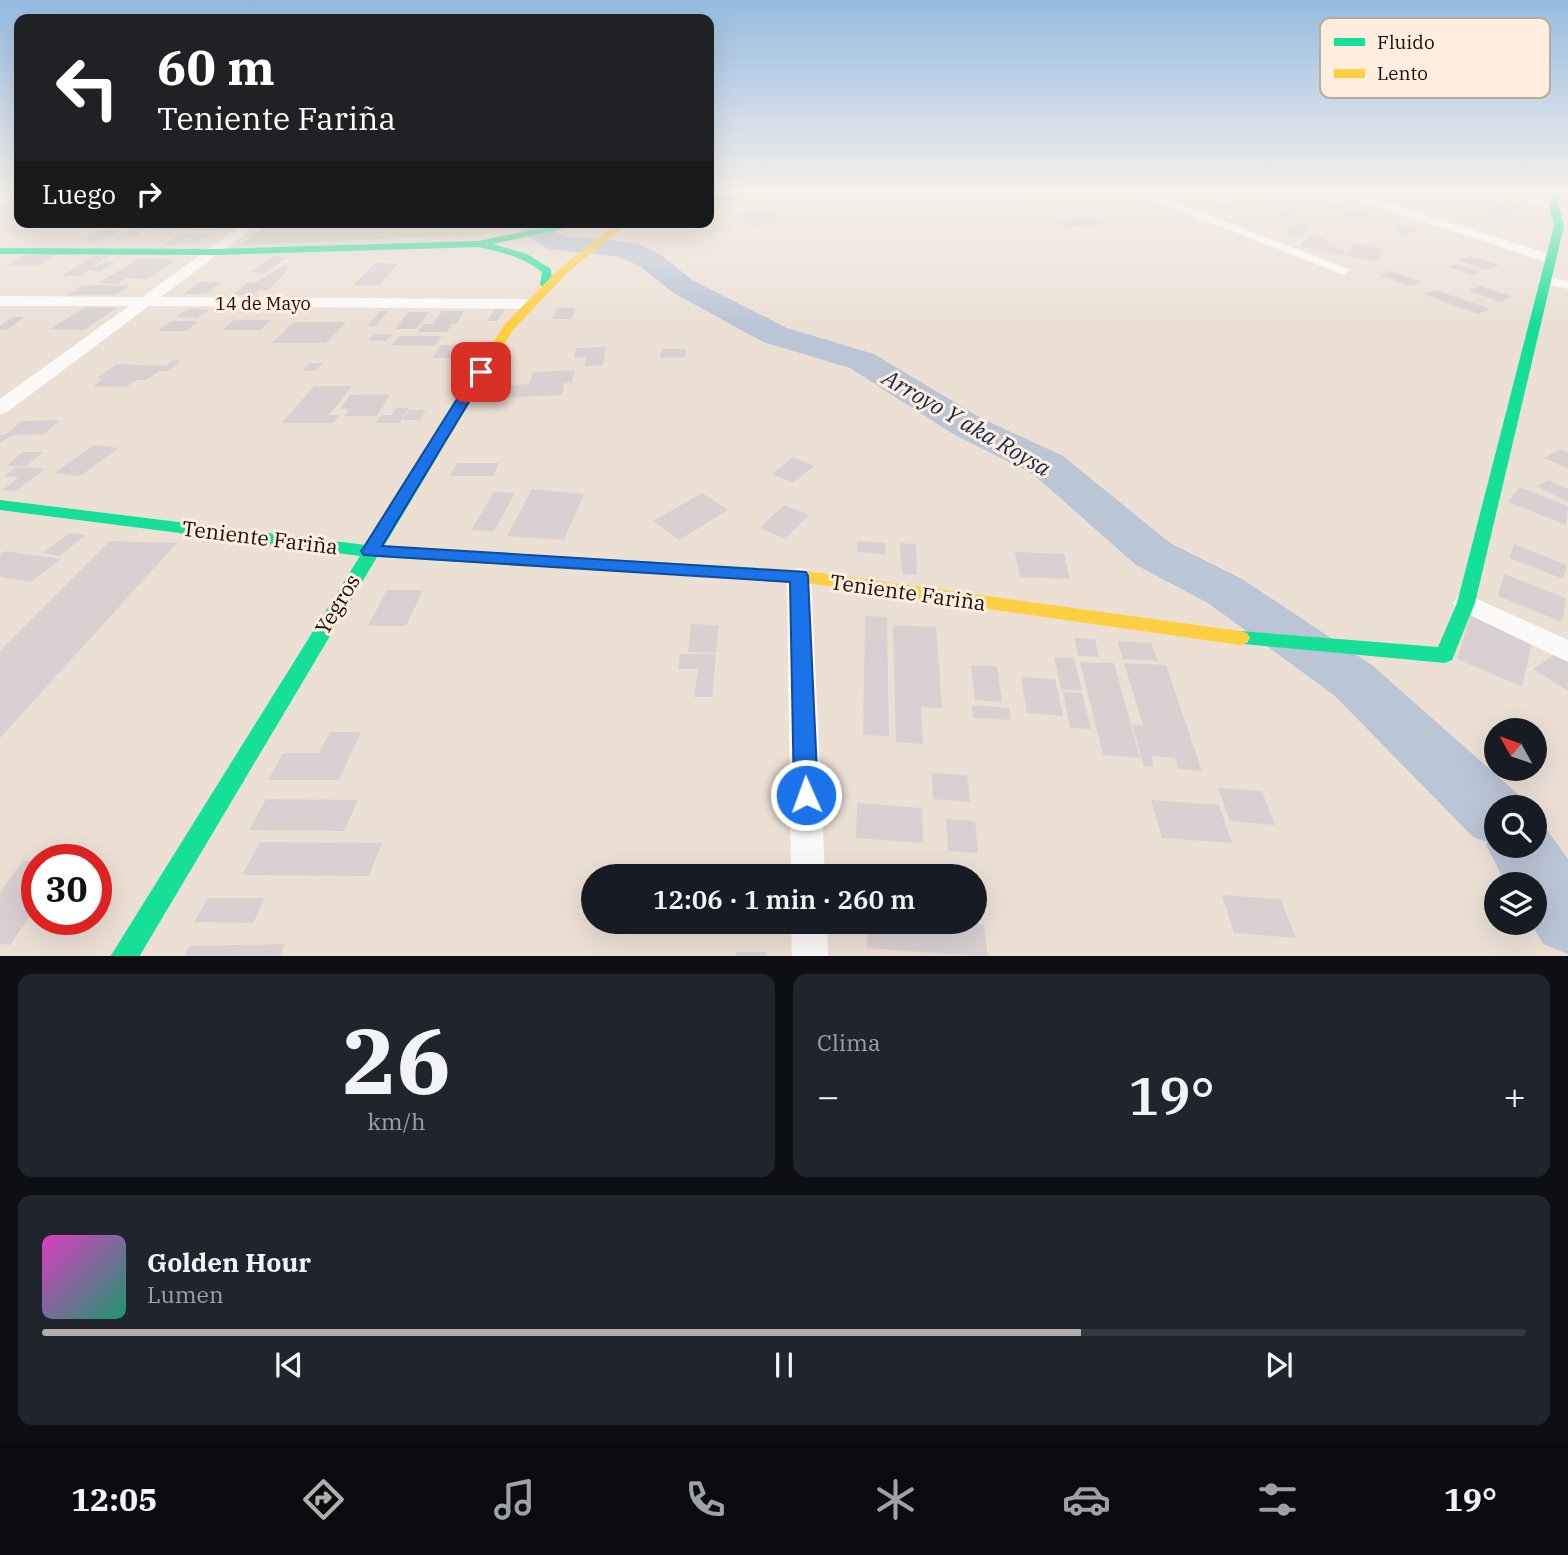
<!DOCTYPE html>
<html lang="es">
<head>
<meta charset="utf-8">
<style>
  body { margin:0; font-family:"IBM Plex Serif",serif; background:#20242c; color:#f1f3f6; height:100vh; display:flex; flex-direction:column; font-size:26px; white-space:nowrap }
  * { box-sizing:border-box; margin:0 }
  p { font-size:23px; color:#9ea1a6 }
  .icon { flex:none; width:38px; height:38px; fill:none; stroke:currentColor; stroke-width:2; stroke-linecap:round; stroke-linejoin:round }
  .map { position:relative; height:956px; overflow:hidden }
  .side { display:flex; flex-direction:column; gap:18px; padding:18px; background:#0d0f14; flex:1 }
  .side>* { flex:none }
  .guide { position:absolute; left:14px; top:14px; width:700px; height:214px; border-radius:14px; box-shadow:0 7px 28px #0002; background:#202124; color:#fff; overflow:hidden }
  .needle { width:46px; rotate:310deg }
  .tools { position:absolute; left:1484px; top:718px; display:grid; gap:14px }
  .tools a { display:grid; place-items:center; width:63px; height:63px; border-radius:50%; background:#171b24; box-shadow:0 7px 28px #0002; font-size:35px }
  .speed { position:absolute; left:21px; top:844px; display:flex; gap:14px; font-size:35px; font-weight:700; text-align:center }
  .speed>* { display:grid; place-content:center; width:91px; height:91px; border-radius:50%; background:#171b24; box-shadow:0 7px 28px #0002; line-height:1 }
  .speed .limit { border:10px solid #d22; background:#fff; color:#111 }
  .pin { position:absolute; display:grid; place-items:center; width:60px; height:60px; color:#fff; margin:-30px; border-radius:14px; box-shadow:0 4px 10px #0006 }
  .me { position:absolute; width:77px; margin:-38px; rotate:358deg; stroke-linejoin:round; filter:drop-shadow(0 0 5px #0008) }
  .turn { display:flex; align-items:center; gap:24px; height:147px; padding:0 28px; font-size:32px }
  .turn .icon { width:91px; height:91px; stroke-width:2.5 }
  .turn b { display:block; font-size:49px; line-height:60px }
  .then { display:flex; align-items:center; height:66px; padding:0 28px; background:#0003; gap:14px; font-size:26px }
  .big { font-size:52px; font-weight:600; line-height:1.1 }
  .side .tile { flex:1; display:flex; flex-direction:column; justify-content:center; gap:10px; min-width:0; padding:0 24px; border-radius:14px; background:#20242c }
  .side .dial { align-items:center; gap:0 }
  .dial b { font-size:91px; line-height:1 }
  .song { display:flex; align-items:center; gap:21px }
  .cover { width:84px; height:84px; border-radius:10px; background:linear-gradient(135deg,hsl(310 70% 55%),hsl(160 70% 35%)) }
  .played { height:7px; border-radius:4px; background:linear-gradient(90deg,#b1aeac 70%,#363941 70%) }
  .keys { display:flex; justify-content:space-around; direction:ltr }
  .heat { display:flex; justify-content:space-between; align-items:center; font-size:38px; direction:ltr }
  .side .tiles { flex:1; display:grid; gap:18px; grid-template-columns:1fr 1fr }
  .tile:last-child { grid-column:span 2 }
  .trip { position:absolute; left:581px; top:864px; width:406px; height:70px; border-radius:35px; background:#171b24; box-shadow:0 7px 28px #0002; font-weight:600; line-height:70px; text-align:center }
  .tabs { display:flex; height:112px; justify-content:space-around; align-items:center; background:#090b0e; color:#9ea1a6 }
  .tabs .icon { width:49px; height:49px }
  .tabs .selected { color:#b1aeac }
  .tabs b { font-size:32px; color:#f1f3f6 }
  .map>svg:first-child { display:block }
  .green { fill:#d6d2c0 }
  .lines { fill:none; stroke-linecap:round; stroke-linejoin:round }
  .river { fill:#bac5d6; fill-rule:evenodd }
  .building { fill:#d9d0d2 }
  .street { fill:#fcfaf9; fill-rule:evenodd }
  .fast { fill:#16e098; fill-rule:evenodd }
  .slow { fill:#ffcf43; fill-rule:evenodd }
  .route { fill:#1a73e8; stroke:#114b97; stroke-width:2 }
  .labels { text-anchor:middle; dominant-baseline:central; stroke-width:6; stroke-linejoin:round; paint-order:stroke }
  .far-street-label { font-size:18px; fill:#17100a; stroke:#ffedde }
  .street-label { font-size:21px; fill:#17100a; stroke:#ffedde }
  .water-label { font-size:23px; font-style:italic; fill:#112a51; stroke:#ffedde }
  .key { fill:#ffedde; stroke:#b9ab9e; stroke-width:2 }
  .key-label { font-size:19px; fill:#17100a }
</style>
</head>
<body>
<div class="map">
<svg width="1568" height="957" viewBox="0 0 1568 957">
  <rect width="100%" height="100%" fill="#ece0d5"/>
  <path class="green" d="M 272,222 L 549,222 L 478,235 L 241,245 Z"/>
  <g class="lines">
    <path class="river" d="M 509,222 L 541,222 L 563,236 L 636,243 L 661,255 L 692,280 L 787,328 L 874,354 L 981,418 L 1063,456 L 1170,543 L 1242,579 L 1373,666 L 1519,795 L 1524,807 L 1496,807 L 1496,845 L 1535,845 L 1535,820 L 1542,823 L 1568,859 L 1568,954 L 1543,944 L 1530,922 L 1535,922 L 1535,884 L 1506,884 L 1486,845 L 1487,842 L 1473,837 L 1335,696 L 1208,603 L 1136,565 L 1033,474 L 953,434 L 850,368 L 763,342 L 672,292 L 641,267 L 620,257 L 548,249 L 513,227 Z"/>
  </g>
  <g class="building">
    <path d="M 1414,190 L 1431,196 L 1395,203 L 1386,200 L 1407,196 L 1396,192 Z"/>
    <path d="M 1471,190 L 1486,195 L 1472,198 L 1457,193 Z"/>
    <path d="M 1223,201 L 1237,209 L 1220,211 L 1204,203 Z"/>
    <path d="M 1336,202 L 1351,206 L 1336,210 L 1322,206 Z"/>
    <path d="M 1509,204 L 1524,209 L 1498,214 L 1481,211 Z"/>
    <path d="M 1287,206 L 1302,209 L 1293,218 L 1278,215 Z"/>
    <path d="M 771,209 L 785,222 L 751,227 L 737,214 Z"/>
    <path d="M 1356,209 L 1371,214 L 1355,219 L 1340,213 Z"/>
    <path d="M 1092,216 L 1107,225 L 1064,227 L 1054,220 Z"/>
    <path d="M 165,222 L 238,222 L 226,231 L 154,230 Z"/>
    <path d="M 1294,222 L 1311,226 L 1302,236 L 1285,232 Z"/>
    <path d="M 141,223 L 157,223 L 126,241 L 109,241 Z"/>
    <path d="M 1400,224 L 1417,229 L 1404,235 L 1390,228 Z"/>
    <path d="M 100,230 L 121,230 L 100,242 L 78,241 Z"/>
    <path d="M 181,233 L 213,234 L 198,243 L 161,246 Z"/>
    <path d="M 1310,235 L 1326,238 L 1324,240 L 1330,242 L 1326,246 L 1345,250 L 1342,255 L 1335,254 L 1300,246 Z"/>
    <path d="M 1355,243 L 1384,250 L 1376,262 L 1346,255 Z"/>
    <path d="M 56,254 L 39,265 L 6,266 L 23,255 Z"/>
    <path d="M 110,255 L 80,276 L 62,276 L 92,256 Z"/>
    <path d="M 273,256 L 287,257 L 265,273 L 250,272 Z"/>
    <path d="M 1470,256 L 1500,266 L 1486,270 L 1457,260 Z"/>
    <path d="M 140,258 L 177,260 L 148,279 L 126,278 L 117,284 L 98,283 Z"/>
    <path d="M 104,262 L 116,262 L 101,271 L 88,271 Z"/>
    <path d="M 375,263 L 398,264 L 379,285 L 354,285 Z"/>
    <path d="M 286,264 L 288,270 L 268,290 L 259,290 L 253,295 L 232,295 L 247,283 L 255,283 Z"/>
    <path d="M 1457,264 L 1480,272 L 1473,275 L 1450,267 Z"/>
    <path d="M 1390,271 L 1421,282 L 1410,286 L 1379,275 Z"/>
    <path d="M 200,282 L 221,282 L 205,294 L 184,294 Z"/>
    <path d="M 83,285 L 130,286 L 115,295 L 67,295 Z"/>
    <path d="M 1481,286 L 1513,297 L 1500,302 L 1468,290 Z"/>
    <path d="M 1436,290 L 1490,309 L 1478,314 L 1423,294 Z"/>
    <path d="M 85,307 L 117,308 L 84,330 L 50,329 Z"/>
    <path d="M 497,307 L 507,307 L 497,321 L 487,321 Z"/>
    <path d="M 558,308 L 576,308 L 571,319 L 552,319 Z"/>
    <path d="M 188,309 L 209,310 L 197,318 L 176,317 Z"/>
    <path d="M 380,311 L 388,311 L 375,326 L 367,326 Z"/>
    <path d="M 442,311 L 464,311 L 456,324 L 444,324 L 452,325 L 447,332 L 418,332 L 423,324 L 433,324 Z"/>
    <path d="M 408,312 L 429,312 L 416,329 L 395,329 Z"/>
    <path d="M 13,317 L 25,317 L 7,330 L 0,330 L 0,326 Z"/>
    <path d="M 234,320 L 271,320 L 260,330 L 222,330 Z"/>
    <path d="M 172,321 L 199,321 L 186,331 L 158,331 Z"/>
    <path d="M 294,322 L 346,322 L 326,343 L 272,343 Z"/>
    <path d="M 375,334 L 392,335 L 386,341 L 368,340 Z"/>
    <path d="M 400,336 L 442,336 L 435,346 L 391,345 Z"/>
    <path d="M 441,345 L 470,345 L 466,353 L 457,353 L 454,358 L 432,358 Z"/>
    <path d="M 606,347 L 603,365 L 584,366 L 586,357 L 574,358 L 576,348 Z"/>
    <path d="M 662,349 L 686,349 L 685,357 L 660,358 Z"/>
    <path d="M 173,360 L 181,361 L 168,371 L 159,371 L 146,380 L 136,380 L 126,387 L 93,386 L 103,379 L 97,378 L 117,364 L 166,366 Z"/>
    <path d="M 310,363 L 323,363 L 315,371 L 302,371 Z"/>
    <path d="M 575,370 L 572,383 L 564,383 L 562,395 L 498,398 L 502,386 L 529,384 L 533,372 Z"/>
    <path d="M 314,386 L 352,386 L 329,415 L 339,415 L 333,423 L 282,423 Z"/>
    <path d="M 390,394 L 377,416 L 344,416 L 349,409 L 340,409 L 350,395 Z"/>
    <path d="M 396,408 L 409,408 L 400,423 L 376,423 L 381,415 L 392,415 Z"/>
    <path d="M 409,410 L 426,410 L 420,420 L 403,420 Z"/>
    <path d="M 60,420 L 44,434 L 13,435 L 0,442 L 0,435 L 5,435 L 22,421 Z"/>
    <path d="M 94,445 L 119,448 L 80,476 L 54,473 Z"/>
    <path d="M 1560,449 L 1568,453 L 1568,469 L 1544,458 Z"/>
    <path d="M 23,452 L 43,452 L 26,466 L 6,466 Z"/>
    <path d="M 793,457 L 814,466 L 793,483 L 772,474 Z"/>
    <path d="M 457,463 L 499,463 L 493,476 L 450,476 Z"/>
    <path d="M 17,467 L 45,469 L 16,491 L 2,490 L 19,477 L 4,476 Z"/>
    <path d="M 1549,480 L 1568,489 L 1568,502 L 1537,486 Z"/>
    <path d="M 1519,487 L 1568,506 L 1566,525 L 1508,502 Z"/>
    <path d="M 532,489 L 584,494 L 564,540 L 507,536 Z"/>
    <path d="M 494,492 L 515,493 L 494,531 L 471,530 Z"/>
    <path d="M 702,493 L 728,510 L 679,540 L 653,521 Z"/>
    <path d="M 784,505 L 809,515 L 785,539 L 759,528 Z"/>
    <path d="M 70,533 L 86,535 L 59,556 L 42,553 Z"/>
    <path d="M 110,541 L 177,543 L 0,738 L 0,651 Z"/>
    <path d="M 857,541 L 885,543 L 885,554 L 857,552 Z"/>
    <path d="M 900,543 L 916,544 L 917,575 L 902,574 Z"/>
    <path d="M 1514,544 L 1567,565 L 1563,579 L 1509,558 Z"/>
    <path d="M 5,551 L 61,559 L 31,582 L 0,577 L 0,554 Z"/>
    <path d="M 1015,552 L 1064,554 L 1070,579 L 1020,577 Z"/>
    <path d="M 1504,574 L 1566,598 L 1562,622 L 1498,596 Z"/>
    <path d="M 387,590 L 423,590 L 406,626 L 368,626 Z"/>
    <path d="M 1471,614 L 1533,639 L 1522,687 L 1457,659 Z"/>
    <path d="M 865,616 L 887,617 L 889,736 L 863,735 Z"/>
    <path d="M 691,624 L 719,625 L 716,653 L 688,652 Z"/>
    <path d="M 893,625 L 936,627 L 942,708 L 921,707 L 923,744 L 896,742 Z"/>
    <path d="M 1074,638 L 1095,639 L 1099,657 L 1078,656 Z"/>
    <path d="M 1117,641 L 1151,643 L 1158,661 L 1123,659 Z"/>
    <path d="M 680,654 L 716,654 L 712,697 L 694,697 L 698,669 L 678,669 Z"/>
    <path d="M 1555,654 L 1568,661 L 1568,691 L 1533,669 Z"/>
    <path d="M 1054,657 L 1074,658 L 1082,691 L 1061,689 Z"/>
    <path d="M 1080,662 L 1114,663 L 1140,758 L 1103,755 Z"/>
    <path d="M 1124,663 L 1166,665 L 1202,771 L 1178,769 L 1175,758 L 1151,756 L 1154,767 L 1144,766 L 1132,724 L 1143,725 Z"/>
    <path d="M 971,665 L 997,666 L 1002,702 L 975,700 Z"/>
    <path d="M 1021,677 L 1055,679 L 1063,716 L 1027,713 Z"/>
    <path d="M 1063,692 L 1082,693 L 1091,729 L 1070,728 Z"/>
    <path d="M 972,705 L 1009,708 L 1011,720 L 973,718 Z"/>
    <path d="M 330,732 L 361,732 L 339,780 L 268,780 L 283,753 L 319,753 Z"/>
    <path d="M 932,773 L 967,775 L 970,802 L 933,799 Z"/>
    <path d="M 1218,788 L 1262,791 L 1275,825 L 1230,821 Z"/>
    <path d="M 266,799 L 358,800 L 344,831 L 249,830 Z"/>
    <path d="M 1151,800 L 1219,805 L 1232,843 L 1162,838 Z"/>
    <path d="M 857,803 L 922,808 L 923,843 L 856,838 Z"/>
    <path d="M 946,819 L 975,821 L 978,853 L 948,851 Z"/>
    <path d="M 260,842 L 382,843 L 369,876 L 242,875 Z"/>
    <path d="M 23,861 L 37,861 L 37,906 L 10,945 L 0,944 L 0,892 Z"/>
    <path d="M 1222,895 L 1281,899 L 1296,938 L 1234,933 Z"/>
    <path d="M 208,898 L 265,898 L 253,923 L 194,922 Z"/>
    <path d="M 725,922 L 765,922 L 764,930 L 725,930 Z"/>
    <path d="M 867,922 L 984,924 L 988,957 L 867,948 Z"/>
    <path d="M 285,944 L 280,957 L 184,957 L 189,946 Z"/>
    <path d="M 736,952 L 766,952 L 766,957 L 735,957 Z"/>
  </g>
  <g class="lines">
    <g class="street">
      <path d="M 11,190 L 19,190 L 19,195 L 0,204 L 0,195 Z"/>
      <path d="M 1126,190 L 1144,190 L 1351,270 L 1344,274 L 1339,273 Z"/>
      <path d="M 1328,190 L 1347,190 L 1556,256 L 1558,259 L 1551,263 L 1546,262 Z"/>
      <path d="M 1489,190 L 1510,190 L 1560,206 L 1554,210 Z"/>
      <path d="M 246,222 L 261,222 L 161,297 L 526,299 L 534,304 L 526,309 L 149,306 L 7,412 L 0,414 L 0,399 L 129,306 L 0,306 L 0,296 L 142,297 Z"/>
      <path d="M 1545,276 L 1568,281 L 1568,289 L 1540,283 L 1538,280 Z"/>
      <path d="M 799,568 L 808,570 L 811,576 L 825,877 L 791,877 L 787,576 L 790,570 Z"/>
      <path d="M 1466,594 L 1568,640 L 1568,662 L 1457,609 L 1453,603 L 1457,597 Z"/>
      <path d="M 791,922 L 827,922 L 828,957 L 792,957 Z"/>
    </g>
    <g class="fast">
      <path d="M 760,190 L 786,190 L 709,203 L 709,197 Z"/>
      <path d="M 1552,190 L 1560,190 L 1559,206 L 1564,226 L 1475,603 L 1452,660 L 1445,663 L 1233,643 L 1230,638 L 1233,633 L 1240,631 L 1438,647 L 1457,603 L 1554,226 L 1549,206 Z"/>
      <path d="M 572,222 L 593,222 L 493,244 L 527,254 L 551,269 L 552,285 L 546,288 L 540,285 L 542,272 C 523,257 501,252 478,247 L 214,255 L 0,254 L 0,248 L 214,249 L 478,241 Z"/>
      <path d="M 431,449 L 439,454 L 384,546 L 760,568 L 766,570 L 769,574 L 766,578 L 760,580 L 377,557 L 139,957 L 110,957 L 360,556 L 0,510 L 0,500 L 366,545 L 423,454 Z"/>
    </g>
    <g class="slow">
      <path d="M 619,222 L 630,222 L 567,273 L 513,330 L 439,454 L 436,457 L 426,457 L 423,454 L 504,325 L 559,269 Z"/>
      <path d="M 760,568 L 799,570 L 1240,631 L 1247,633 L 1250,638 L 1247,643 L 1240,645 L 799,582 L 754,578 L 751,574 L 754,570 Z"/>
    </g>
  </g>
  <linearGradient id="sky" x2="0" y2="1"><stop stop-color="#95bbe1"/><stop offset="0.59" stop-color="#f6f1ec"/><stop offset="1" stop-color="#f6f1ec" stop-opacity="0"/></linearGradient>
  <rect width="1568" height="324" fill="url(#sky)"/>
  <path class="route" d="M 481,368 L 487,372 L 382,546 L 806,572 L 808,576 L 818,795 L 814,802 L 806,805 L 797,802 L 794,795 L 790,582 L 364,555 L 361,551 L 364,547 L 474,372 Z"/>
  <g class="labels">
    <g class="far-street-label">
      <text x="263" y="303">14 de Mayo</text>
    </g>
    <g class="street-label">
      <text transform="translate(260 537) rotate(7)">Teniente Fariña</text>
      <text transform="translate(908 592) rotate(8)">Teniente Fariña</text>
      <text transform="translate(337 604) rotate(-59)">Yegros</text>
    </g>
    <g class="water-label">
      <text transform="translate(967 422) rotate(30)">Arroyo Y aka Roysa</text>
    </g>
  </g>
  <rect x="1320" y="18" width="230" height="80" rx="10" class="key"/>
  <rect x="1334" y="38" width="31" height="8" fill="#16e098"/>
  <rect x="1334" y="69" width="31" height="9" fill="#ffcf43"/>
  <g class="key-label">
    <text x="1377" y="49">Fluido</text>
    <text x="1377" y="80">Lento</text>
  </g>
</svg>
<div class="tools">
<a><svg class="needle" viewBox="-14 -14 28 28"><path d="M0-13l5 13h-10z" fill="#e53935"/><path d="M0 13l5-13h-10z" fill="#9ea1a6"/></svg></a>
<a><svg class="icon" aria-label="search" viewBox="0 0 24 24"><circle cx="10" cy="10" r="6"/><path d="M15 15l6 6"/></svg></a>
<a><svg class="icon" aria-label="layers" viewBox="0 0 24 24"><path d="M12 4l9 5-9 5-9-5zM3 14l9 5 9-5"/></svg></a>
</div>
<div class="speed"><div class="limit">30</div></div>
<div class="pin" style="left:481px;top:372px;background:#d93025"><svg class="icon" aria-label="arrive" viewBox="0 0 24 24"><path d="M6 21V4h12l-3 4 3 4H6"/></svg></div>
<svg class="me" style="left:806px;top:795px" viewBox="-20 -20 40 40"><circle r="17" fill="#1a73e8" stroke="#fff" stroke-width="3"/><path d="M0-11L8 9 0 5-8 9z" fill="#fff"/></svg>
<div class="trip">12:06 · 1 min · 260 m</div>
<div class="guide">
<div class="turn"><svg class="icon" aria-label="left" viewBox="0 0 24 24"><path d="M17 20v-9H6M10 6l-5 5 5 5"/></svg><div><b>60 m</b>Teniente Fariña</div></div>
<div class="then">Luego<svg class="icon" aria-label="right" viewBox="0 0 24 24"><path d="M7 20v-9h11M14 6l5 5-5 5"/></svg></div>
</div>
</div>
<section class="side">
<div class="tiles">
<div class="tile dial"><b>26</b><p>km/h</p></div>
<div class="tile"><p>Clima</p>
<div class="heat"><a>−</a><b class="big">19°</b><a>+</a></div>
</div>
<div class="tile">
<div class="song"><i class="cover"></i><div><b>Golden Hour</b><p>Lumen</p></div></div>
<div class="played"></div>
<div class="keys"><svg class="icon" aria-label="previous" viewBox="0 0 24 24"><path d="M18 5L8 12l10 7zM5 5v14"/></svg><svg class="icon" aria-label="pause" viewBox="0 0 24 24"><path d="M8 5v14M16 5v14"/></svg><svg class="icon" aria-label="next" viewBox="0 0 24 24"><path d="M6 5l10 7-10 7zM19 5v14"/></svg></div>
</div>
</div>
</section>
<nav class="tabs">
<b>12:05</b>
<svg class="icon selected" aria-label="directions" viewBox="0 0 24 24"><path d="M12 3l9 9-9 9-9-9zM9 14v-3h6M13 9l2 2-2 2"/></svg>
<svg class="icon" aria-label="music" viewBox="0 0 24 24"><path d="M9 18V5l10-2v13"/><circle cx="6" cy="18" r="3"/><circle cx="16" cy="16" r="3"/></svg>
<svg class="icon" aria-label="phone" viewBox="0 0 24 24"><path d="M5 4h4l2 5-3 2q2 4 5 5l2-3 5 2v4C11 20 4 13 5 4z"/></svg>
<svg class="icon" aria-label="climate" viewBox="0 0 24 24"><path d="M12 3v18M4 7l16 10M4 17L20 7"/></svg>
<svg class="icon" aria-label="car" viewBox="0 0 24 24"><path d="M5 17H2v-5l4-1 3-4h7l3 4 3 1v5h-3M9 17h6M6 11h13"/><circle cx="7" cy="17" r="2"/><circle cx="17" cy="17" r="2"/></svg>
<svg class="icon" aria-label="filters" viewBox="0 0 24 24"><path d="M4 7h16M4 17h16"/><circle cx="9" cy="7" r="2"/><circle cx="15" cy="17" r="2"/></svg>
<b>19°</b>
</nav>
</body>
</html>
